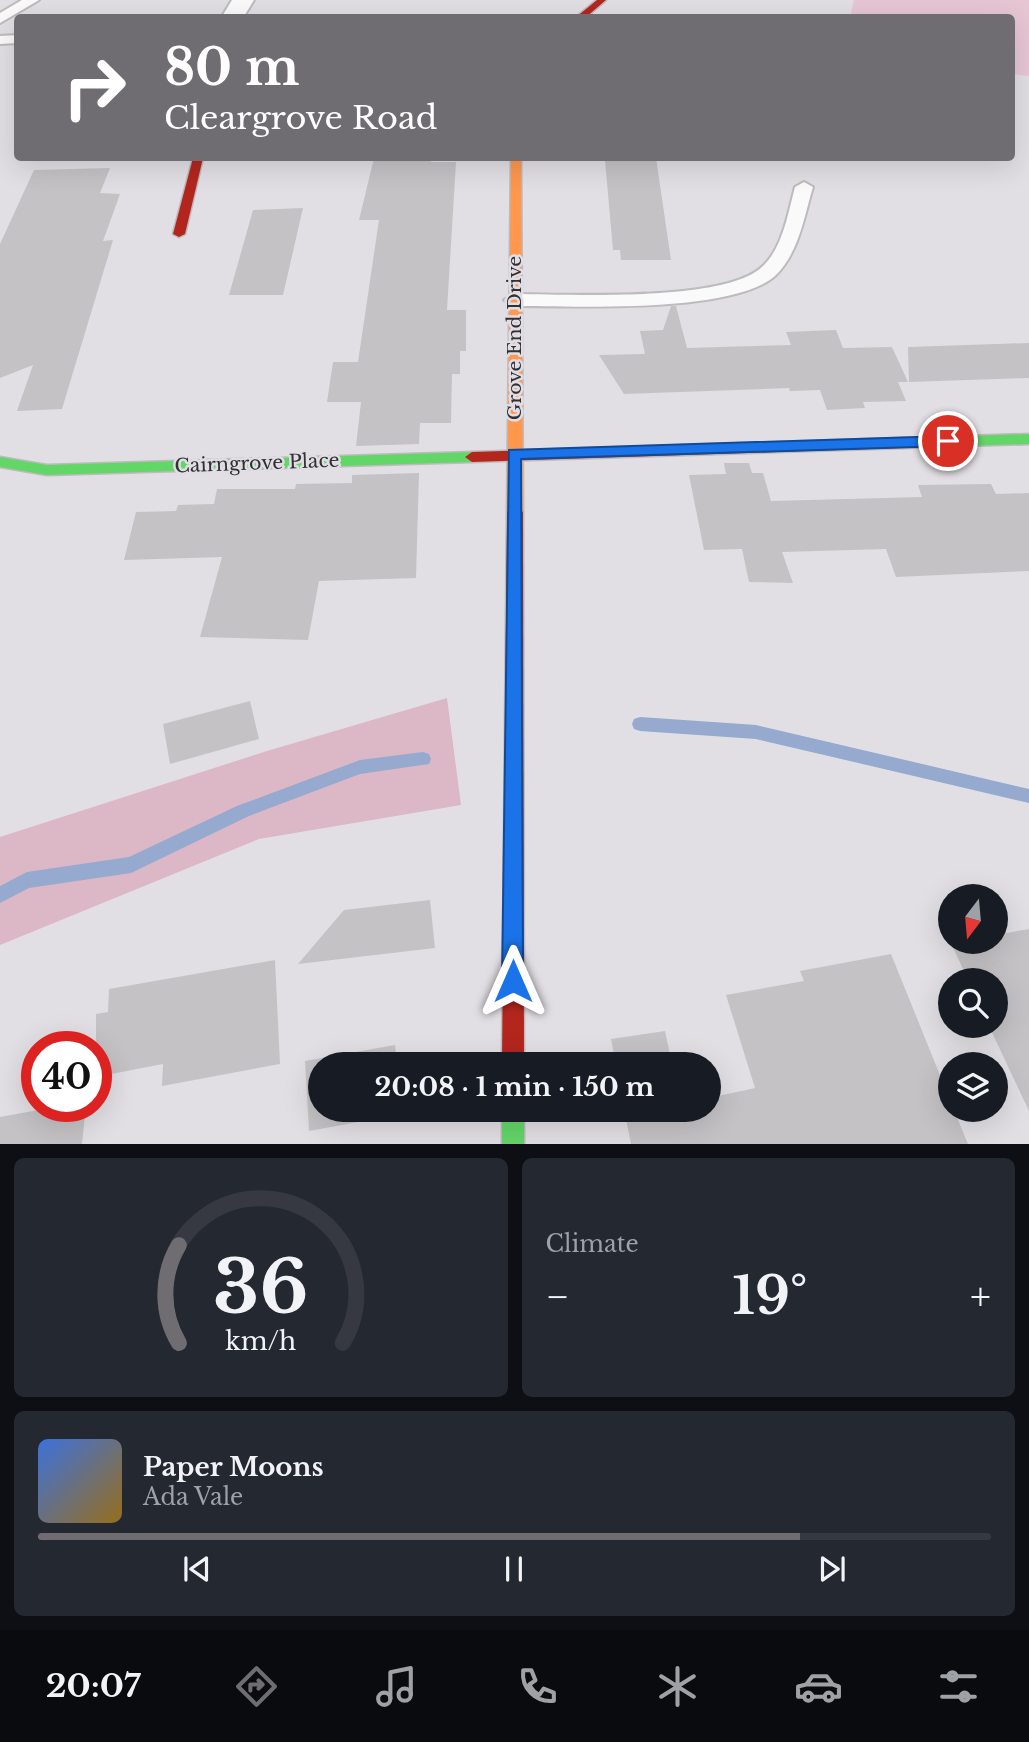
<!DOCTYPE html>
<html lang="en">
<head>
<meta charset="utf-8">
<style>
  body { margin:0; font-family:"Libre Baskerville",serif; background:#242831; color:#f1f3f6; height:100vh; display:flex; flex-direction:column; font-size:26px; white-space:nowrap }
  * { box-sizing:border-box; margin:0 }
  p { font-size:23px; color:#9ea1a6 }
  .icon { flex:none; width:38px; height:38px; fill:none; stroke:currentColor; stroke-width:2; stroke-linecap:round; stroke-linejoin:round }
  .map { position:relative; height:1144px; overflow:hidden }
  .details { display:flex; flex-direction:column; gap:14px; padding:14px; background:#0d0f14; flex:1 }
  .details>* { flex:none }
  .guide { position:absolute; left:14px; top:14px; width:1001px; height:147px; border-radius:7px; box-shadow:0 7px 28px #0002; background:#6f6d71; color:#fff; overflow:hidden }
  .needle { width:46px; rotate:196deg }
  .controls { position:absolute; left:938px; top:884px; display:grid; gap:14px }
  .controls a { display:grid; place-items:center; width:70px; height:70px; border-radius:50%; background:#171b24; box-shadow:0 7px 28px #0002; font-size:35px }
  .speed { position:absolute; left:21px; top:1031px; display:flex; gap:14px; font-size:35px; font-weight:700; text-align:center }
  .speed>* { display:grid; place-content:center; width:91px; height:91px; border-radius:50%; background:#171b24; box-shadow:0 7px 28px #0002; line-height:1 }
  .speed .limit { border:10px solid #d22; background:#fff; color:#111 }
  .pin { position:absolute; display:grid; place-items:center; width:60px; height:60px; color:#fff; margin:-30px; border:4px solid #fff; border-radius:50%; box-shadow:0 2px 7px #0007 }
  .me { position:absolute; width:77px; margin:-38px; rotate:0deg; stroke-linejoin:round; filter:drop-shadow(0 0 5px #0008) }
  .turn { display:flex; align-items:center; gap:24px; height:147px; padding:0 35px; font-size:32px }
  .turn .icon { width:91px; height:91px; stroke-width:2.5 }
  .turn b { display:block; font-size:49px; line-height:60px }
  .big { font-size:52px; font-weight:800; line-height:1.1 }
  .details .tile { flex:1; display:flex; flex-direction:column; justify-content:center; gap:10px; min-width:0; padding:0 24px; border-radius:10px; background:#242831 }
  .details .dial { align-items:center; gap:0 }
  .dial svg { height:182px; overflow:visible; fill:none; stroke:#363941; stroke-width:7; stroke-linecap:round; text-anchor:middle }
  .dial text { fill:#f1f3f6; stroke:none }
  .song { display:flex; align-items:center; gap:21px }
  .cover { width:84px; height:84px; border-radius:10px; background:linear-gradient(135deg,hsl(220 70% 55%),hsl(40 70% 35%)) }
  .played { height:7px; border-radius:4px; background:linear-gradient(90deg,#6f6d71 80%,#363941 80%) }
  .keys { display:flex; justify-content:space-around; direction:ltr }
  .heat { display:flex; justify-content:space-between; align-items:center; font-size:38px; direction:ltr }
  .details .tiles { flex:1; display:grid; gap:14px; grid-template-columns:1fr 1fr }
  .tile:last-child { grid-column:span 2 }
  .trip { position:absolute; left:308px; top:1052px; width:413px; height:70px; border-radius:35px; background:#171b24; box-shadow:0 7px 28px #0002; font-weight:800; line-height:70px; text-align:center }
  .tabs { display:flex; height:112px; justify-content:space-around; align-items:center; background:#090b0e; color:#9ea1a6 }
  .tabs .icon { width:49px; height:49px }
  .tabs .active { color:#6f6d71 }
  .tabs b { font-size:32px; color:#f1f3f6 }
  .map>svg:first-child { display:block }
  .green { fill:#e7c6d4 }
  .forest { fill:#dcb7c6 }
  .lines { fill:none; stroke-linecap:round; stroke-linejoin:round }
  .stream { fill:#96a9cf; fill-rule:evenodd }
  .building { fill:#c5c2c5 }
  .lane-casing { stroke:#bdbbbe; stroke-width:4 }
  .street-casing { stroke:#bdbbbe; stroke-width:4 }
  .fast-casing { stroke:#bdbbbe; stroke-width:3 }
  .slow-casing { stroke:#bdbbbe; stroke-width:3 }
  .jam-casing { stroke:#bdbbbe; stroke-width:3 }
  .lane { fill:#fafafb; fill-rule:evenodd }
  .street { fill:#fafafb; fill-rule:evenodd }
  .fast { fill:#63d668; fill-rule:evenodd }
  .slow { fill:#ff974d; fill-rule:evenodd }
  .jam { fill:#b3261e; fill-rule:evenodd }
  .route { fill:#1a73e8; stroke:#114b97; stroke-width:2 }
  .labels { text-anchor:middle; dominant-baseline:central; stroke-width:5; stroke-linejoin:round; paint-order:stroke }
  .street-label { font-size:19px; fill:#313033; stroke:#e1dde5 }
</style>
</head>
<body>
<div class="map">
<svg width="1029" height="1144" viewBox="0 0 1029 1144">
  <rect width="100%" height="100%" fill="#e1dfe3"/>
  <path class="green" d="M 854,0 L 1029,0 L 1029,76 L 1012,74 L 1012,18 L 850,17 Z"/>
  <path class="forest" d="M 447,698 L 461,805 L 259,839 L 0,945 L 0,837 L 267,751 Z"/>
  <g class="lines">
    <g class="stream">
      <path d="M 640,717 L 756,725 L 1029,789 L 1029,803 L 756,739 L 640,731 L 634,729 L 632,724 L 634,719 Z"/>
      <path d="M 423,752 L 429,754 L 431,759 L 429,764 L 360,774 L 249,816 L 131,873 L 29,888 L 0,903 L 0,886 L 27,872 L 129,857 L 237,806 L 360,760 Z"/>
    </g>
  </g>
  <g class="building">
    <path d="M 374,158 L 431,158 L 431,162 L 456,162 L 447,310 L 466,310 L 466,351 L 460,351 L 460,374 L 452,374 L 451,423 L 420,423 L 419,444 L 356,446 L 361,402 L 327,402 L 333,362 L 358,362 L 379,220 L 359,220 Z"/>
    <path d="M 609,158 L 656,158 L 671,260 L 621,260 L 620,250 L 613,250 L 605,160 L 610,161 Z"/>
    <path d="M 110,168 L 100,193 L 120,194 L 103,241 L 113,240 L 62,409 L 17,411 L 33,365 L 0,378 L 0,244 L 34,170 Z"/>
    <path d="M 303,208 L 283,295 L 229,295 L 253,210 Z"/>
    <path d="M 671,306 L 676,306 L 687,348 L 791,345 L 786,332 L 836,330 L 843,348 L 892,347 L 908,382 L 898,382 L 906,401 L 863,402 L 865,408 L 827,410 L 820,390 L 790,391 L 789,388 L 624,394 L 599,355 L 645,354 L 640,331 L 663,330 Z"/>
    <path d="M 1029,343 L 1029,378 L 909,382 L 908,347 Z"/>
    <path d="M 724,463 L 749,463 L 752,473 L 763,473 L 771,501 L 922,497 L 918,485 L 991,484 L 996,494 L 1029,493 L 1029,571 L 896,577 L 886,549 L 782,552 L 793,583 L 749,582 L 742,549 L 704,550 L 689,475 L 726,474 Z"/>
    <path d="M 419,473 L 416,578 L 319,581 L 308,640 L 200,637 L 222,557 L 124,560 L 136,512 L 176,511 L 178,505 L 214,504 L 217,489 L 295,489 L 296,484 L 352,483 L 352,475 Z"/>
    <path d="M 250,701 L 259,739 L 170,764 L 163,724 Z"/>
    <path d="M 430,900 L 435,948 L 298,964 L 344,910 Z"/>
    <path d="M 1029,929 L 1029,1111 L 989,1026 L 996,1026 L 996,980 L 968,980 L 951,943 L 996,942 L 996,935 Z"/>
    <path d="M 891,954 L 950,1100 L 950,1110 L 954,1110 L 968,1144 L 631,1144 L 624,1110 L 709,1110 L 709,1098 L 755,1088 L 726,995 L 804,981 L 800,971 Z"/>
    <path d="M 275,960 L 280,1064 L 162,1086 L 163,1064 L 96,1077 L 96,1014 L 108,1012 L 109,989 Z"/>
    <path d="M 665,1031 L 672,1064 L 616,1064 L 611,1039 Z"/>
    <path d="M 395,1045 L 397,1064 L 320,1064 L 320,1110 L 401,1110 L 402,1114 L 309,1131 L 305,1061 Z"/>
    <path d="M 60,1106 L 86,1106 L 82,1144 L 0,1144 L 0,1117 Z"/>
  </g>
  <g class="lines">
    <g class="lane-casing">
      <g id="lane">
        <path d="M 22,0 L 39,0 L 0,23 L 0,13 Z"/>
        <path d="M 18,35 L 18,43 L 0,44 L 0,36 Z"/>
        <path d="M 804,182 L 813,187 C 804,217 799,252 776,275 C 735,314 572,306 514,306 L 504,300 L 514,294 C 568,294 726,303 763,266 C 783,247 788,213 795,187 Z"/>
      </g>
    </g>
    <g class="street-casing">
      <path id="street" d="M 232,0 L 254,0 L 243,18 L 221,18 Z"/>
    </g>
    <g class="fast-casing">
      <g id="fast">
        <path d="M 1029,434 L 1029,444 L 903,448 L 896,443 L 903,438 Z"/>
        <path d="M 472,452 L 479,457 L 472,462 L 47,475 L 0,467 L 0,457 L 47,465 Z"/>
        <rect x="502" y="1110" width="22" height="34"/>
      </g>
    </g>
    <g class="slow-casing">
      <path id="slow" d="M 511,158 L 521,158 L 523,512 L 515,517 L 507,512 Z"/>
    </g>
    <g class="jam-casing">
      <g id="jam">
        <path d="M 597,0 L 606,0 L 585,18 L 575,18 Z"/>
        <path d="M 193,158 L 203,158 L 185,234 L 179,237 L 173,234 Z"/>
        <path d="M 903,438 L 910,443 L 903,448 L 472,462 L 465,457 L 472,452 Z"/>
        <path d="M 515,507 L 523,512 L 524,1064 L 502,1064 L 507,512 Z"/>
      </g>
    </g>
    <use href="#lane" class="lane"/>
    <use href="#street" class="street"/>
    <use href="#fast" class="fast"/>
    <use href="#slow" class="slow"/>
    <use href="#jam" class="jam"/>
  </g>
  <path class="route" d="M 948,436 L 955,441 L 948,446 L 521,459 L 523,981 L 520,989 L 513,992 L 505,989 L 502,981 L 509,450 Z"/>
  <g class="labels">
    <g class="street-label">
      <text transform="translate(514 338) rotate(-90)">Grove End Drive</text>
      <text transform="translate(257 463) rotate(-2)">Cairngrove Place</text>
    </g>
  </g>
</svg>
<div class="controls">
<a><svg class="needle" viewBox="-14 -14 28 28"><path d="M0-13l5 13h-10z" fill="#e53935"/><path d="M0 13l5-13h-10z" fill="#9ea1a6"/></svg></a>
<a><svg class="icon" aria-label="search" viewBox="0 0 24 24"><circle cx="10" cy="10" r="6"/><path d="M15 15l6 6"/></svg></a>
<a><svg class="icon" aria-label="layers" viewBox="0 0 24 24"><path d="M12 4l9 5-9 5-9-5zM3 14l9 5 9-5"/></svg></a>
</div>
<div class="speed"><div class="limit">40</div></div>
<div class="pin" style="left:948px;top:441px;background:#d93025"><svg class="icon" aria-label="arrive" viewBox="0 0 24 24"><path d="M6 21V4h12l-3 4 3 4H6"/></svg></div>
<svg class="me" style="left:513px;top:981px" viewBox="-20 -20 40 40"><path d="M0-17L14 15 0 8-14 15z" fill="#1a73e8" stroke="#fff" stroke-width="4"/></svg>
<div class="trip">20:08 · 1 min · 150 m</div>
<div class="guide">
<div class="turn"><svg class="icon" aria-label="right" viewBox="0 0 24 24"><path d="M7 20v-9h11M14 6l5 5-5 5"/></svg><div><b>80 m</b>Cleargrove Road</div></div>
</div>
</div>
<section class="details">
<div class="tiles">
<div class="tile dial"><svg viewBox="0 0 100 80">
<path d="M14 69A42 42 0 1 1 86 69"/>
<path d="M14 69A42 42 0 0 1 14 26" stroke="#6f6d71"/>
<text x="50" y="56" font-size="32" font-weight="700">36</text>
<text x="50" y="72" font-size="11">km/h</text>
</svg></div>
<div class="tile"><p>Climate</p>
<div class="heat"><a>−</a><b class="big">19°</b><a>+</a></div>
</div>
<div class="tile">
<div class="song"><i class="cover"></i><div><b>Paper Moons</b><p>Ada Vale</p></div></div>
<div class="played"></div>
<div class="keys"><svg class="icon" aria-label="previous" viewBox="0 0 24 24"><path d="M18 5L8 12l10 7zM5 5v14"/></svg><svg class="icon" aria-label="pause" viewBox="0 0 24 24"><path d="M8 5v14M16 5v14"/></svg><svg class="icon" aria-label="next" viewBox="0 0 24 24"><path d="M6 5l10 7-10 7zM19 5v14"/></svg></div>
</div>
</div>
</section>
<nav class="tabs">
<b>20:07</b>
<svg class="icon active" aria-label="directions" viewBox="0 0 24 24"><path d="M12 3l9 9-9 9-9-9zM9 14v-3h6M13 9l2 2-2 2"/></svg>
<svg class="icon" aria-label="music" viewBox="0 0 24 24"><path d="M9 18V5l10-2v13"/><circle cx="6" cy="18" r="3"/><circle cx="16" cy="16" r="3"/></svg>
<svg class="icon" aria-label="phone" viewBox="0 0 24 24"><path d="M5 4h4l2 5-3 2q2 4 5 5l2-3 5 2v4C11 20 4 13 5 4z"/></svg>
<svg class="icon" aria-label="climate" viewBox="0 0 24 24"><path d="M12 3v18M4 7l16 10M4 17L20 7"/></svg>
<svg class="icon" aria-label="car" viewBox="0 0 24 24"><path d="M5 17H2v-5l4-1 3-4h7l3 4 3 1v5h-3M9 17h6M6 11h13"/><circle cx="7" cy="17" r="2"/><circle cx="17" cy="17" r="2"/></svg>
<svg class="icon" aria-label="filters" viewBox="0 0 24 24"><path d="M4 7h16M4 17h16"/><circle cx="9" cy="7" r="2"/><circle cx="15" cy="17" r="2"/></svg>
</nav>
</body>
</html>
